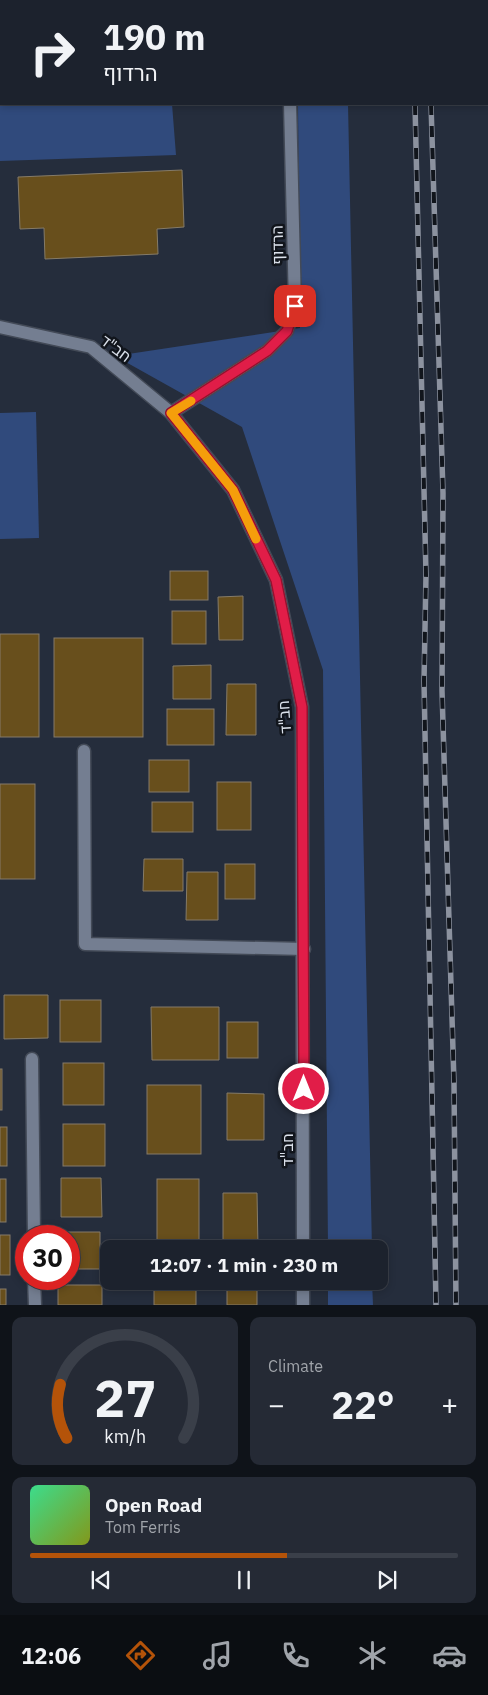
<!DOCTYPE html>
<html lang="en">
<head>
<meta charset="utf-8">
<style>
  body { margin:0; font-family:"IBM Plex Sans",Heebo,sans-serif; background:#252a35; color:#f1f3f6; height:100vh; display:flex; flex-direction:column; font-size:19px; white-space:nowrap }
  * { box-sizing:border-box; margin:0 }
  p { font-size:16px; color:#a0a4aa }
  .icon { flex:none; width:28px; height:28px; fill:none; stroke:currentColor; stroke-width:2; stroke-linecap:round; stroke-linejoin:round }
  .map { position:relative; height:1305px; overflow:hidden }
  .side { display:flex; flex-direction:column; gap:12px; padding:12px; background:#0f1319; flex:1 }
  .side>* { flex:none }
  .guide { position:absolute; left:0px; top:0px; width:489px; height:105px; box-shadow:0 2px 8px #0003,0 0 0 1px #3a3f49; background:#1c222d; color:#f1f3f6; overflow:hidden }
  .speed { position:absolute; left:15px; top:1225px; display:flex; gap:10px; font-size:25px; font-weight:700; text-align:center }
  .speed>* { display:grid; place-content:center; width:65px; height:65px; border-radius:50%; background:#1c222d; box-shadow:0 2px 8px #0003,0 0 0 1px #3a3f49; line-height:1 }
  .speed .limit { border:8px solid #d22; background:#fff; color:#111 }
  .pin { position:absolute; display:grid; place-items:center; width:42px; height:42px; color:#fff; margin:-21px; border-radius:10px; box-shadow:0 2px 8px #0006 }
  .me { position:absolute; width:55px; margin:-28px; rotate:0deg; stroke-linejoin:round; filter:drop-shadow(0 0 4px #0008) }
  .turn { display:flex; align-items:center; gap:18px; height:105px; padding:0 20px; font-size:22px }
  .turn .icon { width:65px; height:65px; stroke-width:2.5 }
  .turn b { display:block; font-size:35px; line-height:42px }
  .big { font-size:38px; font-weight:700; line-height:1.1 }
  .side .widget { flex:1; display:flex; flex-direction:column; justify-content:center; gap:8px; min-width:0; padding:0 18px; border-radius:10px; background:#252a35 }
  .side .dial { align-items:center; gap:0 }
  .dial svg { height:130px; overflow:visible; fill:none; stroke:#3a3f49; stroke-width:7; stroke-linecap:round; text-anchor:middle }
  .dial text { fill:#f1f3f6; stroke:none }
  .song { display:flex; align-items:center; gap:15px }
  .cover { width:60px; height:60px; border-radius:8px; background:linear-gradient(135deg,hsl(150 70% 55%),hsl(70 70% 35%)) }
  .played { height:5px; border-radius:2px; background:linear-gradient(90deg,#b45309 60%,#3a3f49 60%) }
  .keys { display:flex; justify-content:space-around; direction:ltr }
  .heat { display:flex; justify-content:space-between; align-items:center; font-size:28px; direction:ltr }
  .side .tiles { flex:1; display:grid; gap:12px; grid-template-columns:1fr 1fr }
  .widget:last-child { grid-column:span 2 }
  .trip { position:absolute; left:100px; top:1240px; width:288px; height:50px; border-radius:10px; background:#1c222d; box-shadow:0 2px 8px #0003,0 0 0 1px #3a3f49; font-weight:700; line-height:50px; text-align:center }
  .tabs { display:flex; height:80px; justify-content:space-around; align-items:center; background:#0b0e12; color:#a0a4aa }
  .tabs .icon { width:35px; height:35px }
  .tabs .active { color:#b45309 }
  .tabs b { font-size:22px; color:#f1f3f6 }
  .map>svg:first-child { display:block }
  .green { fill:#304a7c }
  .building { fill:#684f1c; stroke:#857b68 }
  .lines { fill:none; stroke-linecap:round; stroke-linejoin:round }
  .minor-casing { stroke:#434a57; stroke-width:15 }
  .minor { stroke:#747e91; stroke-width:12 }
  .rail-casing { stroke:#8c929f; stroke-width:5.5 }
  .rail { stroke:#11151c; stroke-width:4; stroke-dasharray:11; stroke-linecap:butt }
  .route-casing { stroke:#92132f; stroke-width:12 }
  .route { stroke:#e11d48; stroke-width:9 }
  .slow { stroke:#f59e0b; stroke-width:9 }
  .labels { text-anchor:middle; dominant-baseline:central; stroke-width:5; stroke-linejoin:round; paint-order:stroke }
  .street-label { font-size:16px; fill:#dbe1eb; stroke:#11151c }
</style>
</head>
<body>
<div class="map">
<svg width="488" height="1305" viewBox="0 0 488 1305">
  <rect width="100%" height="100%" fill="#252d3c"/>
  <g class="green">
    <path d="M 0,55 L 1,104 L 172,104 L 176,155 L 0,161 Z"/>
    <path d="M 298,104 L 348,104 L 372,1249 L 328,1249 L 323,670 L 242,427 L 115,356 L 300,328 Z"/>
    <path d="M 36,412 L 39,538 L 0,539 L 0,413 Z"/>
    <path d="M 328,1281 L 372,1281 L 373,1305 L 328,1305 Z"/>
  </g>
  <g class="building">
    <path d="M 182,170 L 184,227 L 157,229 L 158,254 L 45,259 L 44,228 L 20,229 L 18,177 Z"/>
    <rect x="170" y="571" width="38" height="29"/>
    <path d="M 243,596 L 243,640 L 219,640 L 218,597 Z"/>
    <rect x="172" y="611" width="34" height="33"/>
    <rect x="0" y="634" width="39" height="103"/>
    <rect x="54" y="638" width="89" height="99"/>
    <path d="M 211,665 L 211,699 L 173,699 L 173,666 Z"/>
    <path d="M 227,684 L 256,684 L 256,735 L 226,735 Z"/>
    <rect x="167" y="709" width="47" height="36"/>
    <rect x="149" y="760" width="40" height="32"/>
    <rect x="217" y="782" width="34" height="48"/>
    <rect x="0" y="784" width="35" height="95"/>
    <rect x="152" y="802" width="41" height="30"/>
    <path d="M 144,859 L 183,859 L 183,891 L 143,891 Z"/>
    <rect x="225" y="864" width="30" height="35"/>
    <path d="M 187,872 L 218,872 L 218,920 L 186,920 Z"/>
    <path d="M 4,995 L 48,995 L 48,1038 L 4,1039 Z"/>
    <rect x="60" y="1000" width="41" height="42"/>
    <path d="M 151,1007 L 219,1007 L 219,1060 L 152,1060 Z"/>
    <rect x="227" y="1022" width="31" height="36"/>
    <rect x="63" y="1063" width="41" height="42"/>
    <rect x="0" y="1069" width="2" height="41"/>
    <rect x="147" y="1085" width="54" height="69"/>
    <path d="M 227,1093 L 264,1094 L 264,1140 L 227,1140 Z"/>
    <rect x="63" y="1124" width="42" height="42"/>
    <rect x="0" y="1127" width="7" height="39"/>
    <path d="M 61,1178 L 101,1178 L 102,1217 L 61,1217 Z"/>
    <rect x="0" y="1179" width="6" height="43"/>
    <rect x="157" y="1179" width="42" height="64"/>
    <path d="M 223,1193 L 257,1193 L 258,1248 L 223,1248 Z"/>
    <path d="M 61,1232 L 100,1232 L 100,1269 L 69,1269 L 69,1236 L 61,1236 Z"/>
    <rect x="0" y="1235" width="10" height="40"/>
    <rect x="154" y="1281" width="42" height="24"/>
    <rect x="227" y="1281" width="30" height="24"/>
    <rect x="58" y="1285" width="44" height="20"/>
    <rect x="0" y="1289" width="6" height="16"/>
  </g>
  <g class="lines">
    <g class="minor-casing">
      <g id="minor">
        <path d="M 277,1 L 287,1"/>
        <path d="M 0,24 L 1,23"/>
        <path d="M 0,327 L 91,347 L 171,413 L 233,490 L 276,580 L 302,707 L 303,1249"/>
        <path d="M 171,413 L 267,351 L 287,331 L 295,306 L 290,104"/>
        <path d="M 84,751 L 85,944 L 304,949"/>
        <path d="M 32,1059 L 34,1236"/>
        <path d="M 34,1279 L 35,1305"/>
        <path d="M 303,1305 L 303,1281"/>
      </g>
    </g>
    <use href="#minor" class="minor"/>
    <g class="rail-casing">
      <g id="rail">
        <path d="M 413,0 L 413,1"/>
        <path d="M 431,0 L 431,1"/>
        <path d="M 415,104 L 426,575 L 424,681 L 436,1305"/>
        <path d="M 431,104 L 443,493 L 442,691 L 454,1083 L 456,1305"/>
      </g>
    </g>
    <use href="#rail" class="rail"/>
  </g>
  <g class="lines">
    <g class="route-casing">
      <path id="route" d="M 295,306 L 287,331 L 267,351 L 171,413 L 233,490 L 276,580 L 302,707 L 304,1089"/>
    </g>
    <use href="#route" class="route"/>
    <path class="slow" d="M 191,401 L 171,413 L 233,490 L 256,539"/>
  </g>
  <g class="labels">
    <g class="street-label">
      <text transform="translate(277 245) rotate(-91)">הרדוף</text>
      <text transform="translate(116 348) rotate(37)">חב"ד</text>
      <text transform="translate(284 717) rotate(-94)">חב"ד</text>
      <text transform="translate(287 1150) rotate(-90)">חב"ד</text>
    </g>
  </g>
</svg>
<div class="speed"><div class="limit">30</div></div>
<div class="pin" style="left:295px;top:306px;background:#d93025"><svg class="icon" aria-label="arrive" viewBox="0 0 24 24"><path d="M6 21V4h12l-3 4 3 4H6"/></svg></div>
<svg class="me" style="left:304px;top:1089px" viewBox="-20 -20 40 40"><circle r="17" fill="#e11d48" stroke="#fff" stroke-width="3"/><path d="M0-11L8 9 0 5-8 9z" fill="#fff"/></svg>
<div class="trip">12:07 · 1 min · 230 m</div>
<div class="guide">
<div class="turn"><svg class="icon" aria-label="right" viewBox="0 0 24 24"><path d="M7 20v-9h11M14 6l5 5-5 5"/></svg><div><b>190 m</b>הרדוף</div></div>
</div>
</div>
<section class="side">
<div class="tiles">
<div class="widget dial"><svg viewBox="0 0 100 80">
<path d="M14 69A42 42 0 1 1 86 69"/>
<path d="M14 69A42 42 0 0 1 10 36" stroke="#b45309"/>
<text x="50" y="56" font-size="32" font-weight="700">27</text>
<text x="50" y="72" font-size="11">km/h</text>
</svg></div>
<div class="widget"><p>Climate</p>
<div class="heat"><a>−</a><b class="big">22°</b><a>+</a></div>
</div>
<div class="widget">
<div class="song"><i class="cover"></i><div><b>Open Road</b><p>Tom Ferris</p></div></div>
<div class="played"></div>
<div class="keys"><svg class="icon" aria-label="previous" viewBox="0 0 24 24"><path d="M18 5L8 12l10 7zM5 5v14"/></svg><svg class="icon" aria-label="pause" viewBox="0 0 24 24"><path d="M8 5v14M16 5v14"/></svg><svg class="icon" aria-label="next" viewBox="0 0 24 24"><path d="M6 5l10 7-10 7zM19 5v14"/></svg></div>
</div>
</div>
</section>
<nav class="tabs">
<b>12:06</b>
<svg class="icon active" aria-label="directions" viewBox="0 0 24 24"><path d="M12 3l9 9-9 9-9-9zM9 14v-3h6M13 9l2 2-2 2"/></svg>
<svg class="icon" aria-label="music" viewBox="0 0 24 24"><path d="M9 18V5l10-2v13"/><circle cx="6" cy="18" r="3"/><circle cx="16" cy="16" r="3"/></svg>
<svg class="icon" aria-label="phone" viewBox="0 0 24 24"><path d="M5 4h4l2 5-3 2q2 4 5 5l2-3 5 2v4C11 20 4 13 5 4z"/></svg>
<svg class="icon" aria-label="climate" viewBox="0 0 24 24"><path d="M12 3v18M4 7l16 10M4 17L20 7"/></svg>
<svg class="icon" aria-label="car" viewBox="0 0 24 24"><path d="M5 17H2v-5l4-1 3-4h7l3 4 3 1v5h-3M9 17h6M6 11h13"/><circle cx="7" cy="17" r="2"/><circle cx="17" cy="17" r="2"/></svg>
</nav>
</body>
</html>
